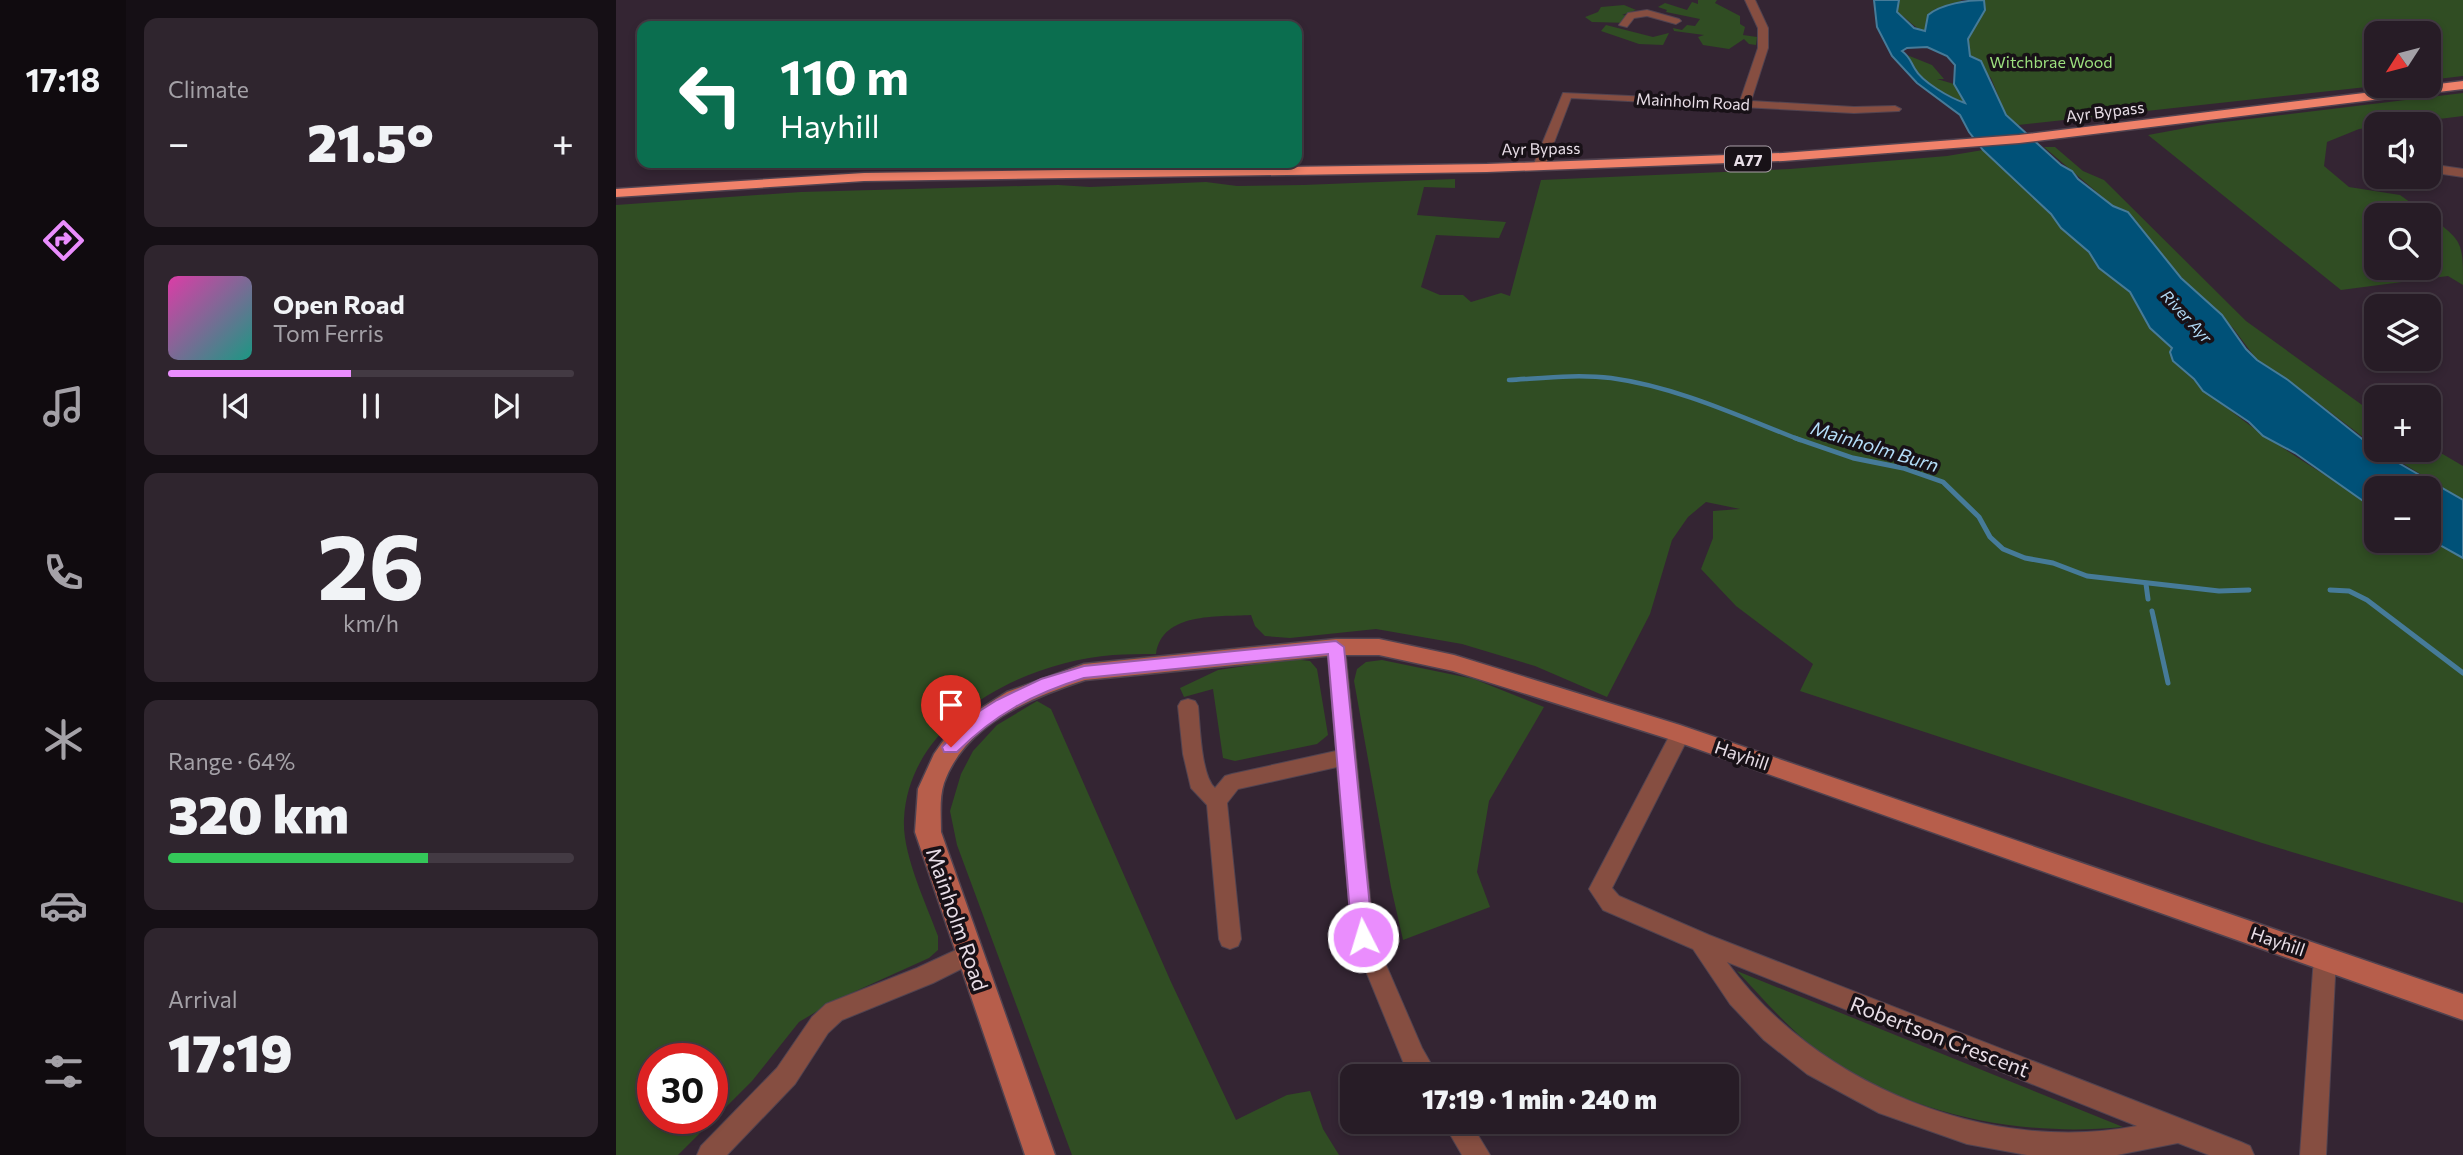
<!DOCTYPE html>
<html lang="en">
<head>
<meta charset="utf-8">
<style>
  body { margin:0; font-family:Commissioner,sans-serif; background:#2f252e; color:#f1f3f6; height:100vh; display:flex; flex-direction:column; font-size:26px; white-space:nowrap }
  * { box-sizing:border-box; margin:0 }
  p { font-size:23px; color:#a4a1a7 }
  .icon { flex:none; width:38px; height:38px; fill:none; stroke:currentColor; stroke-width:2; stroke-linecap:round; stroke-linejoin:round }
  .map { position:relative; flex:1; overflow:hidden }
  .sheet { display:flex; flex-direction:column; gap:18px; padding:18px; background:#150f15; width:490px }
  .sheet>* { flex:none }
  .top-card { position:absolute; left:21px; top:21px; width:665px; height:147px; border-radius:14px; box-shadow:0 4px 10px #0003,0 0 0 2px #433a43; background:#0b6e4f; color:#fff; overflow:hidden }
  .needle { width:46px; rotate:234deg }
  .controls { position:absolute; left:1748px; top:21px; display:grid; gap:14px }
  .controls a { display:grid; place-items:center; width:77px; height:77px; border-radius:14px; background:#271c26; box-shadow:0 4px 10px #0003,0 0 0 2px #433a43; font-size:35px }
  .speed { position:absolute; left:21px; top:1043px; display:flex; gap:14px; font-size:35px; font-weight:700; text-align:center }
  .speed>* { display:grid; place-content:center; width:91px; height:91px; border-radius:50%; background:#271c26; box-shadow:0 4px 10px #0003,0 0 0 2px #433a43; line-height:1 }
  .speed .limit { border:10px solid #d22; background:#fff; color:#111 }
  .pin { position:absolute; display:grid; place-items:center; width:60px; height:60px; color:#fff; margin:-72px -30px; border-radius:50% 50% 50% 0; rotate:-45deg; box-shadow:0 0 7px #0007 }
  .pin .icon { rotate:45deg }
  .me { position:absolute; width:77px; margin:-38px; rotate:355deg; stroke-linejoin:round; filter:drop-shadow(0 0 5px #0008) }
  .turn { display:flex; align-items:center; gap:24px; height:147px; padding:0 28px; font-size:32px }
  .turn .icon { width:91px; height:91px; stroke-width:2.5 }
  .turn b { display:block; font-size:49px; line-height:60px }
  .big { font-size:52px; font-weight:800; line-height:1.1 }
  .sheet .widget { flex:1; display:flex; flex-direction:column; justify-content:center; gap:10px; min-width:0; padding:0 24px; border-radius:14px; background:#2f252e }
  .sheet .dial { align-items:center; gap:0 }
  .dial b { font-size:91px; line-height:1 }
  .song { display:flex; align-items:center; gap:21px }
  .cover { width:84px; height:84px; border-radius:10px; background:linear-gradient(135deg,hsl(320 70% 55%),hsl(170 70% 35%)) }
  .played { height:7px; border-radius:4px; background:linear-gradient(90deg,#ea8dfd 45%,#433a43 45%) }
  .keys { display:flex; justify-content:space-around; direction:ltr }
  .heat { display:flex; justify-content:space-between; align-items:center; font-size:38px; direction:ltr }
  .charge { height:10px; border-radius:5px; background:linear-gradient(90deg,#34c759 64%,#433a43 0) }
  .trip { position:absolute; left:724px; top:1064px; width:399px; height:70px; border-radius:14px; background:#271c26; box-shadow:0 4px 10px #0003,0 0 0 2px #433a43; font-weight:800; line-height:70px; text-align:center }
  main { display:flex; flex:1; min-height:0 }
  .tabs { display:flex; flex-direction:column; width:126px; justify-content:space-around; align-items:center; background:#100b0f; color:#a4a1a7 }
  .tabs .icon { width:49px; height:49px }
  .tabs .active { color:#ea8dfd }
  .tabs b { font-size:32px; color:#f1f3f6 }
  .map>svg:first-child { display:block }
  .green { fill:#304d23; fill-rule:evenodd }
  .water { fill:#005178; stroke:#467b99; stroke-width:2; fill-rule:evenodd }
  .lines { fill:none; stroke-linecap:round; stroke-linejoin:round }
  .stream-far1 { stroke:#467b99; stroke-width:4.5 }
  .stream { stroke:#467b99; stroke-width:5 }
  .street-casing { stroke:#514350; stroke-width:2 }
  .secondary-casing { stroke:#514350; stroke-width:3 }
  .highway-casing { stroke:#514350; stroke-width:3 }
  .street { fill:#864e41; fill-rule:evenodd }
  .secondary { fill:#b75e4b; fill-rule:evenodd }
  .highway { fill:#f0826a; fill-rule:evenodd }
  .route { fill:#ea8dfd; stroke:#985ca4; stroke-width:2 }
  .labels { text-anchor:middle; dominant-baseline:central; stroke-width:7; stroke-linejoin:round; paint-order:stroke }
  .far-park-label { font-size:16px; fill:#9cdf7e; stroke:#181117 }
  .far-street-label { font-size:16px; fill:#e8dee7; stroke:#181117 }
  .shield { fill:#181117; stroke:#aaa0a9; stroke-width:2 }
  .shield-label { font-size:16px; font-weight:bold; fill:#e8dee7 }
  .far-water-label { font-size:16px; font-style:italic; fill:#b4ddf9; stroke:#181117 }
  .street-label { font-size:18px; fill:#e8dee7; stroke:#181117 }
  .water-label { font-size:19px; font-style:italic; fill:#b4ddf9; stroke:#181117 }
  .near-street-label { font-size:21px; fill:#e8dee7; stroke:#181117 }
</style>
</head>
<body>
<main>
<nav class="tabs">
<b>17:18</b>
<svg class="icon active" aria-label="directions" viewBox="0 0 24 24"><path d="M12 3l9 9-9 9-9-9zM9 14v-3h6M13 9l2 2-2 2"/></svg>
<svg class="icon" aria-label="music" viewBox="0 0 24 24"><path d="M9 18V5l10-2v13"/><circle cx="6" cy="18" r="3"/><circle cx="16" cy="16" r="3"/></svg>
<svg class="icon" aria-label="phone" viewBox="0 0 24 24"><path d="M5 4h4l2 5-3 2q2 4 5 5l2-3 5 2v4C11 20 4 13 5 4z"/></svg>
<svg class="icon" aria-label="climate" viewBox="0 0 24 24"><path d="M12 3v18M4 7l16 10M4 17L20 7"/></svg>
<svg class="icon" aria-label="car" viewBox="0 0 24 24"><path d="M5 17H2v-5l4-1 3-4h7l3 4 3 1v5h-3M9 17h6M6 11h13"/><circle cx="7" cy="17" r="2"/><circle cx="17" cy="17" r="2"/></svg>
<svg class="icon" aria-label="filters" viewBox="0 0 24 24"><path d="M4 7h16M4 17h16"/><circle cx="9" cy="7" r="2"/><circle cx="15" cy="17" r="2"/></svg>
</nav>
<section class="sheet">
<div class="widget"><p>Climate</p>
<div class="heat"><a>−</a><b class="big">21.5°</b><a>+</a></div>
</div>
<div class="widget">
<div class="song"><i class="cover"></i><div><b>Open Road</b><p>Tom Ferris</p></div></div>
<div class="played"></div>
<div class="keys"><svg class="icon" aria-label="previous" viewBox="0 0 24 24"><path d="M18 5L8 12l10 7zM5 5v14"/></svg><svg class="icon" aria-label="pause" viewBox="0 0 24 24"><path d="M8 5v14M16 5v14"/></svg><svg class="icon" aria-label="next" viewBox="0 0 24 24"><path d="M6 5l10 7-10 7zM19 5v14"/></svg></div>
</div>
<div class="widget dial"><b>26</b><p>km/h</p></div>
<div class="widget"><p>Range · 64%</p><b class="big">320 km</b><div class="charge"></div></div>
<div class="widget"><p>Arrival</p><b class="big">17:19</b></div>
</section>
<div class="map">
<svg width="1847" height="1155" viewBox="0 0 1847 1155">
  <rect width="100%" height="100%" fill="#342533"/>
  <g class="green">
    <path d="M 1082,0 L 1101,0 L 1099,3 L 1124,16 L 1124,24 L 1129,27 L 1127,35 L 1141,37 L 1140,45 L 1133,44 L 1128,39 L 1113,49 L 1087,45 L 1082,37 L 1088,35 L 1058,31 L 1057,28 L 1066,30 L 1071,25 L 1079,26 L 1084,19 L 1050,12 L 1051,10 L 1042,7 L 1049,3 L 1071,10 L 1076,2 L 1082,4 Z"/>
    <path d="M 1283,0 L 1346,0 L 1336,6 L 1319,9 L 1309,29 L 1310,32 C 1298,28 1292,19 1281,12 Z"/>
    <path d="M 1368,0 L 1847,0 L 1847,76 L 1813,80 L 1813,33 L 1760,33 L 1760,86 L 1402,125 L 1390,115 L 1375,78 L 1354,57 L 1352,39 L 1369,10 Z"/>
    <path d="M 1008,5 L 1020,10 L 1006,15 L 1020,16 L 1014,23 L 976,22 L 969,17 L 982,12 L 985,7 Z"/>
    <path d="M 990,25 L 1037,37 L 1053,33 L 1047,45 L 1023,44 L 985,31 Z"/>
    <path d="M 1291,55 L 1316,65 L 1328,79 L 1321,79 L 1338,84 L 1349,103 C 1333,96 1310,85 1299,70 C 1296,65 1296,60 1291,55 Z"/>
    <path d="M 1847,93 L 1847,116 L 1783,124 L 1760,124 L 1760,127 L 1743,129 L 1711,142 L 1708,166 L 1733,187 L 1784,195 L 1812,215 L 1760,215 L 1760,268 L 1813,268 L 1813,216 C 1847,241 1847,242 1847,285 L 1832,276 L 1725,290 L 1532,135 L 1592,124 Z"/>
    <path d="M 1428,147 L 1439,147 L 1467,171 L 1488,180 L 1630,321 L 1760,415 L 1760,447 L 1672,380 L 1641,360 L 1617,328 L 1555,267 L 1512,212 L 1497,206 Z"/>
    <path d="M 1367,150 L 1468,246 L 1500,282 L 1514,292 L 1524,312 L 1557,348 L 1557,361 C 1633,433 1680,454 1760,509 L 1760,541 L 1813,539 L 1847,558 L 1847,903 L 1646,843 L 1184,691 L 1197,664 L 1120,606 L 1085,569 L 1097,538 L 1097,511 L 1124,509 L 1090,502 L 1072,517 L 1056,540 L 1034,614 L 991,697 L 919,666 L 846,644 L 760,629 L 674,638 L 649,636 L 639,626 L 635,615 C 601,617 546,612 540,654 C 525,654 511,654 497,655 C 408,662 293,719 288,819 C 286,854 310,903 322,936 L 322,950 L 313,958 L 220,1000 L 183,1022 L 136,1081 L 62,1155 L 0,1155 L 0,205 L 185,192 L 442,185 L 474,187 L 590,182 L 621,186 L 687,185 L 839,179 L 839,188 L 808,187 L 801,215 L 890,222 L 883,238 L 820,235 L 805,287 L 824,295 L 847,295 L 855,302 L 885,293 L 894,296 L 925,180 L 1174,169 L 1331,156 ZM 37,1059 L 96,1059 L 96,1118 L 37,1118 Z"/>
    <path d="M 1813,446 L 1847,466 L 1847,500 L 1765,450 L 1813,450 Z"/>
    <path d="M 677,659 L 694,661 L 701,669 L 712,735 L 701,744 L 619,761 L 607,758 L 597,689 L 568,697 L 564,688 L 602,670 Z"/>
    <path d="M 766,660 L 858,679 L 928,707 L 873,801 L 861,872 L 874,907 L 787,940 L 775,887 L 738,681 L 741,669 L 750,662 Z"/>
    <path d="M 421,701 L 435,709 L 555,982 L 620,1120 L 671,1095 L 694,1091 L 707,1129 L 723,1155 L 456,1155 L 341,845 L 334,811 L 345,774 L 357,751 L 381,725 Z"/>
    <path d="M 1121,971 L 1507,1127 C 1406,1137 1298,1116 1213,1059 C 1178,1035 1149,1001 1121,971 Z"/>
  </g>
  <path class="water" d="M 1258,0 L 1283,0 L 1281,12 L 1298,28 L 1309,31 L 1312,15 C 1325,4 1352,0 1368,0 L 1369,10 L 1352,39 L 1354,56 L 1365,61 L 1390,115 L 1445,165 L 1456,171 L 1462,179 L 1497,206 L 1512,212 L 1565,278 L 1606,315 L 1630,349 L 1641,360 L 1672,380 L 1760,450 L 1847,500 L 1847,558 L 1813,539 L 1813,488 L 1760,488 L 1760,510 L 1679,453 L 1647,436 L 1633,422 L 1587,391 L 1578,379 L 1557,361 L 1554,352 L 1556,348 L 1534,328 L 1514,292 L 1483,268 L 1473,252 L 1445,228 L 1435,214 L 1367,150 L 1353,132 L 1344,115 L 1301,83 L 1276,56 L 1261,27 ZM 1311,47 L 1331,56 L 1339,65 L 1338,84 L 1349,103 C 1334,98 1306,82 1299,69 C 1294,61 1294,57 1286,51 L 1291,48 Z"/>
  <g class="lines">
    <path class="stream-far1" d="M 893,380 C 927,378 961,374 995,378 C 1061,387 1123,416 1184,440"/>
    <g class="stream">
      <path d="M 1179,438 L 1237,458 L 1287,468 L 1327,482 L 1363,517 L 1374,537 L 1387,549 L 1409,558 L 1437,563 L 1471,576 L 1603,591 L 1633,590"/>
      <path d="M 1530,584 L 1532,599"/>
      <path d="M 1714,590 L 1733,591 L 1751,600 L 1847,673"/>
      <path d="M 1536,611 L 1552,683"/>
    </g>
    <g class="street-casing">
      <g id="street">
        <path d="M 1129,0 L 1139,0 L 1152,28 L 1152,48 L 1135,101 L 1238,107 L 1279,106 L 1285,109 L 1283,111 L 1238,113 L 955,98 L 929,166 L 919,169 L 917,166 L 947,93 L 1124,101 L 1142,48 L 1142,28 Z"/>
        <path d="M 1031,10 L 1063,19 L 1065,21 L 1060,24 L 1031,16 L 1018,18 L 1011,27 L 1003,25 L 1012,13 Z"/>
        <path d="M 1813,164 L 1847,169 L 1847,177 L 1813,172 Z"/>
        <path d="M 720,640 L 727,642 L 729,647 L 758,937 L 806,1048 L 822,1076 L 796,1076 L 788,1064 L 736,937 L 721,767 L 622,789 L 611,803 L 625,939 L 622,946 L 614,949 L 606,946 L 603,939 L 591,805 L 575,788 L 567,754 L 562,706 L 565,701 L 572,699 L 579,701 L 582,706 C 584,725 585,776 599,788 L 609,776 L 616,774 L 720,751 L 711,647 L 713,642 Z"/>
        <path d="M 1064,726 L 1071,729 L 1074,734 L 996,888 L 1003,896 L 1093,935 L 1625,1142 L 1634,1146 L 1638,1155 L 1593,1155 L 1562,1143 L 1501,1155 L 1411,1155 L 1351,1144 L 1263,1113 L 1191,1074 L 1148,1040 L 1114,1004 L 1077,949 L 987,910 L 973,889 L 1057,729 ZM 1111,962 L 1521,1126 C 1372,1155 1199,1084 1111,962 Z"/>
        <path d="M 353,944 L 361,947 L 364,954 L 361,961 L 317,983 L 226,1020 L 212,1033 L 179,1084 L 111,1155 L 81,1155 L 85,1146 L 161,1068 L 196,1017 L 210,1004 L 301,968 Z"/>
        <path d="M 1709,947 L 1717,950 L 1720,957 L 1710,1155 L 1684,1155 L 1698,957 L 1701,950 Z"/>
        <path d="M 827,1122 L 854,1122 L 874,1155 L 846,1155 Z"/>
      </g>
    </g>
    <g class="secondary-casing">
      <path id="secondary" d="M 720,639 L 763,639 L 838,655 L 1064,725 L 1847,994 L 1847,1020 L 1056,740 L 837,671 L 763,655 L 720,655 L 469,680 C 414,698 349,724 328,783 C 323,798 325,816 325,832 L 439,1155 L 409,1155 L 299,832 L 302,789 L 318,754 L 332,734 L 350,718 L 391,692 L 468,664 Z"/>
    </g>
    <g class="highway-casing">
      <path id="highway" d="M 1847,81 L 1847,89 L 1403,143 L 1167,161 L 871,172 L 248,181 L 0,197 L 0,189 L 248,173 L 871,164 L 1167,153 L 1403,135 Z"/>
    </g>
    <use href="#street" class="street"/>
    <use href="#secondary" class="secondary"/>
    <use href="#highway" class="highway"/>
  </g>
  <path class="route" d="M 720,641 L 728,647 L 757,937 L 754,943 L 747,946 L 739,943 L 736,937 L 712,654 L 468,678 C 417,694 379,714 341,752 L 328,752 L 326,747 L 354,717 L 381,700 L 425,679 L 468,666 Z"/>
  <g class="labels">
    <g class="far-park-label">
      <text x="1435" y="61">Witchbrae Wood</text>
    </g>
    <g class="far-street-label">
      <text transform="translate(1077 101) rotate(3)">Mainholm Road</text>
      <text transform="translate(1489 111) rotate(-7)">Ayr Bypass</text>
      <text transform="translate(925 148) rotate(-1)">Ayr Bypass</text>
    </g>
    <rect class="shield" x="1109" y="146.5" width="46" height="25" rx="5"/>
    <g class="shield-label">
      <text x="1132" y="159">A77</text>
    </g>
    <g class="far-water-label">
      <text transform="translate(1571 316) rotate(47)">River Ayr</text>
    </g>
    <g class="street-label">
      <text transform="translate(1126 755) rotate(19)">Hayhill</text>
      <text transform="translate(1662 941) rotate(19)">Hayhill</text>
    </g>
    <g class="water-label">
      <text transform="translate(1259 446) rotate(17)">Mainholm Burn</text>
    </g>
    <g class="near-street-label">
      <text transform="translate(342 919) rotate(71)">Mainholm Road</text>
      <text transform="translate(1324 1036) rotate(21)">Robertson Crescent</text>
    </g>
  </g>
</svg>
<div class="controls">
<a><svg class="needle" viewBox="-14 -14 28 28"><path d="M0-13l5 13h-10z" fill="#e53935"/><path d="M0 13l5-13h-10z" fill="#a4a1a7"/></svg></a>
<a><svg class="icon" aria-label="sound" viewBox="0 0 24 24"><path d="M4 9h4l5-4v14l-5-4H4zM17 9q2 3 0 6"/></svg></a>
<a><svg class="icon" aria-label="search" viewBox="0 0 24 24"><circle cx="10" cy="10" r="6"/><path d="M15 15l6 6"/></svg></a>
<a><svg class="icon" aria-label="layers" viewBox="0 0 24 24"><path d="M12 4l9 5-9 5-9-5zM3 14l9 5 9-5"/></svg></a>
<a>+</a>
<a>−</a>
</div>
<div class="speed"><div class="limit">30</div></div>
<div class="pin" style="left:335px;top:747px;background:#d93025"><svg class="icon" aria-label="arrive" viewBox="0 0 24 24"><path d="M6 21V4h12l-3 4 3 4H6"/></svg></div>
<svg class="me" style="left:747px;top:937px" viewBox="-20 -20 40 40"><circle r="17" fill="#ea8dfd" stroke="#fff" stroke-width="3"/><path d="M0-11L8 9 0 5-8 9z" fill="#fff"/></svg>
<div class="trip">17:19 · 1 min · 240 m</div>
<div class="top-card">
<div class="turn"><svg class="icon" aria-label="left" viewBox="0 0 24 24"><path d="M17 20v-9H6M10 6l-5 5 5 5"/></svg><div><b>110 m</b>Hayhill</div></div>
</div>
</div>
</main>
</body>
</html>
